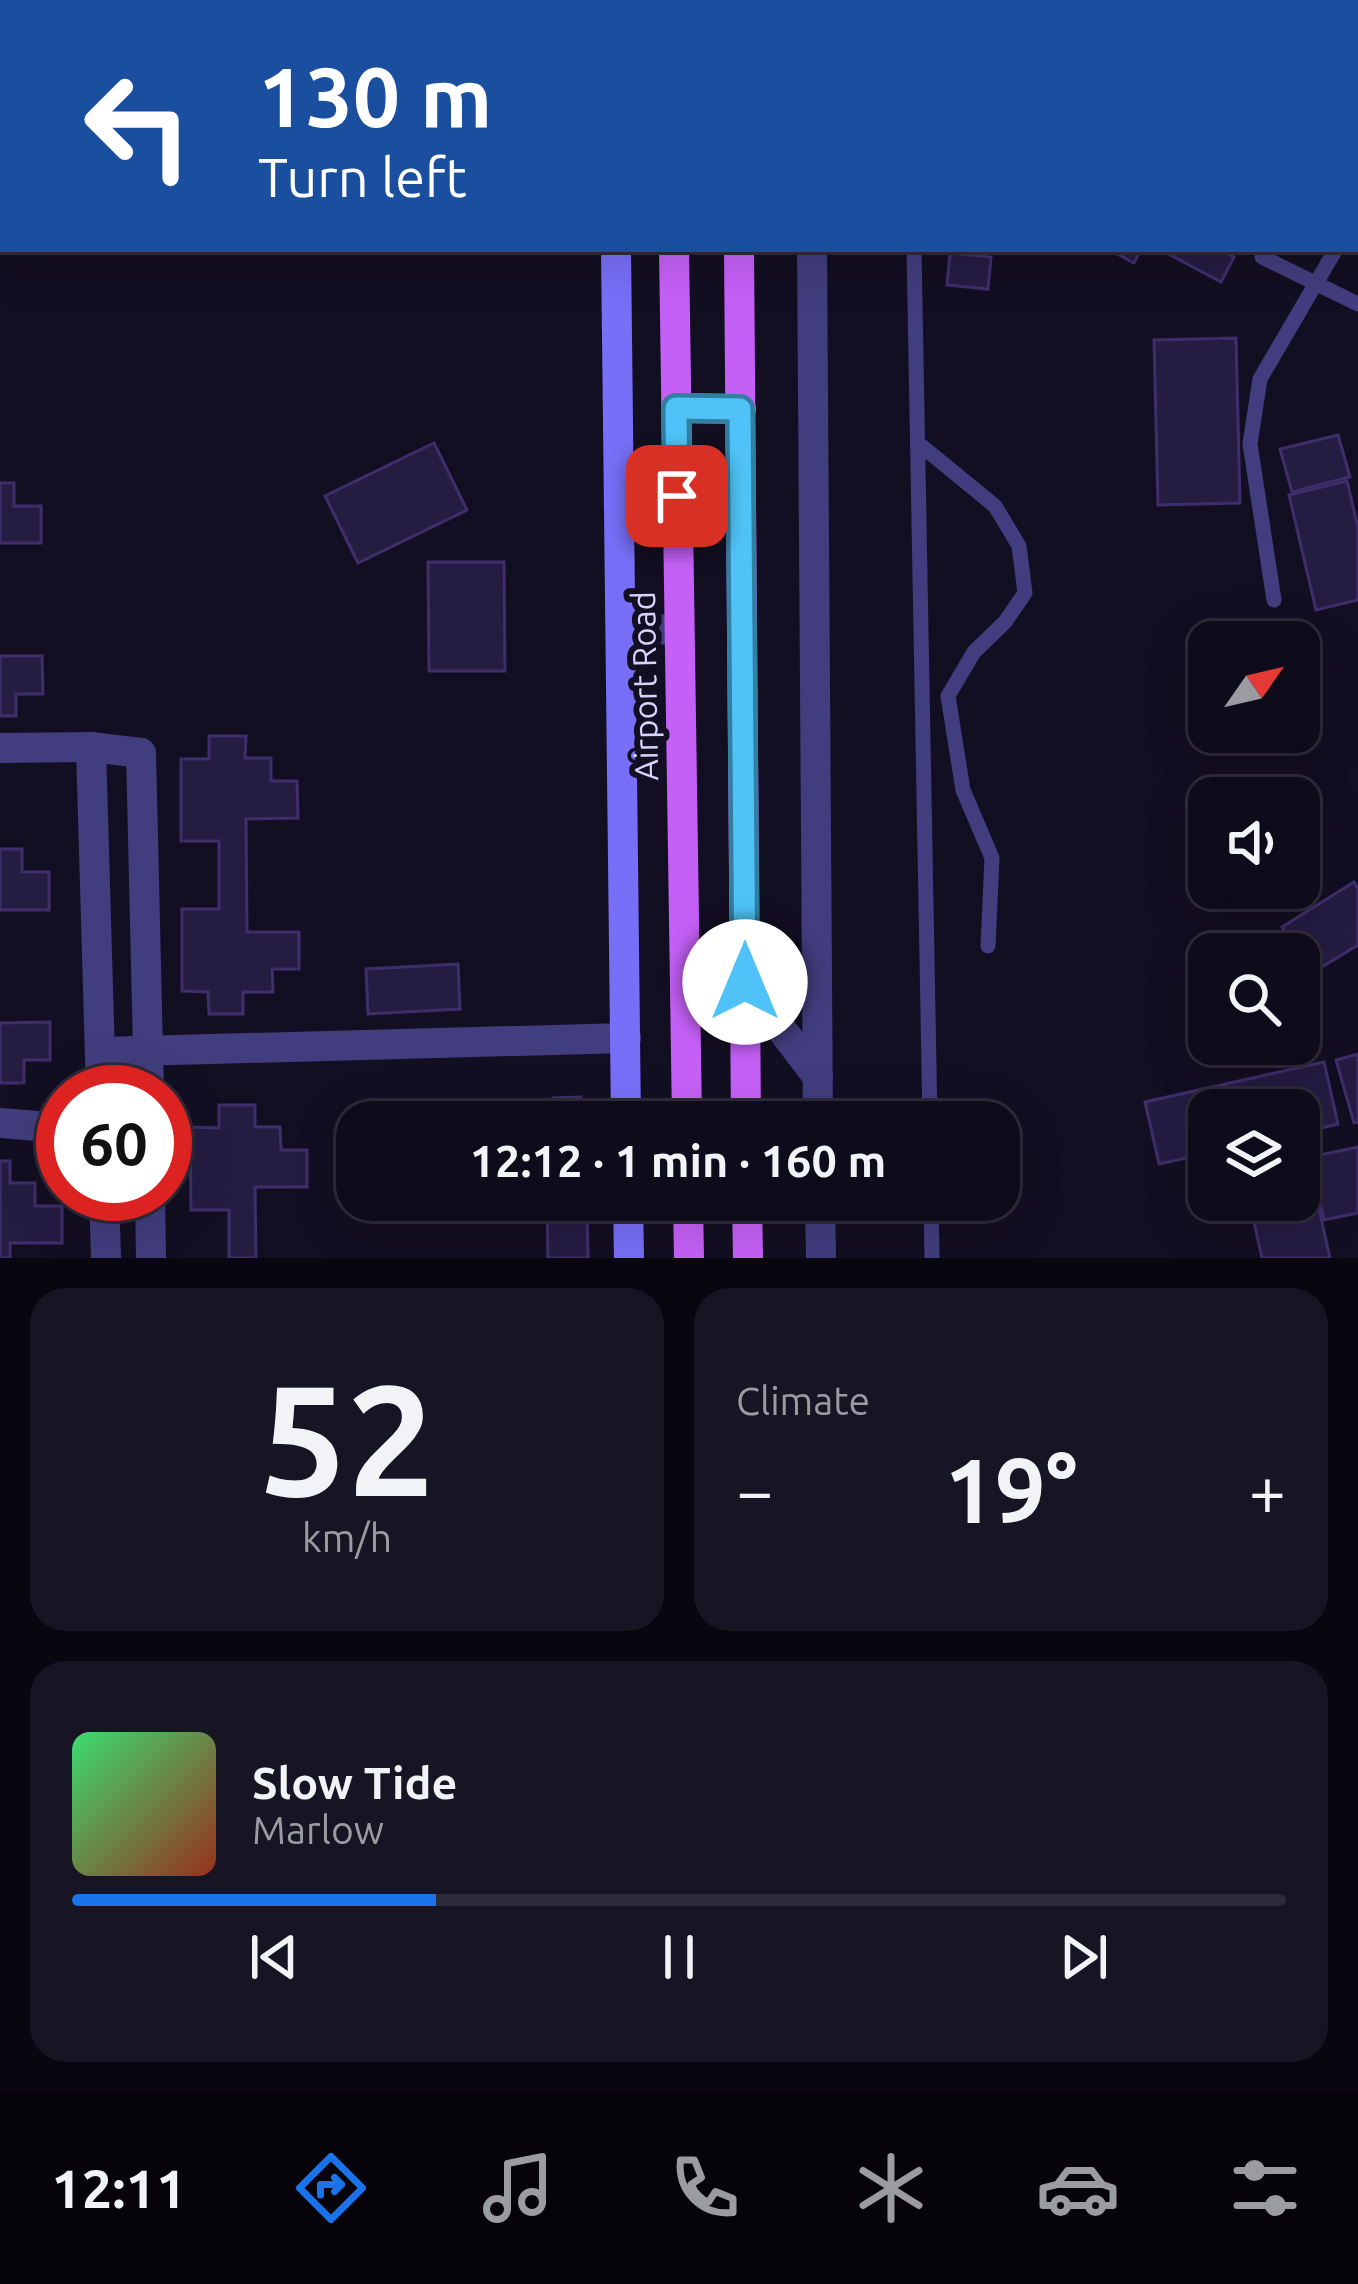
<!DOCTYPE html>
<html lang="en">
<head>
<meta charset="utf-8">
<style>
  body { margin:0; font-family:Ubuntu,sans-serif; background:#171423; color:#f1f3f6; height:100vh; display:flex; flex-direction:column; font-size:45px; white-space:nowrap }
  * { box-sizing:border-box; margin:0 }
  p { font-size:39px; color:#9b9ba2 }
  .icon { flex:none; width:66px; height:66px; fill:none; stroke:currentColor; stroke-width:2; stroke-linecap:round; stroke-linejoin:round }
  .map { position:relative; height:1258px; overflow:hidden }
  .drawer { display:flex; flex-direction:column; gap:30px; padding:30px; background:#08060e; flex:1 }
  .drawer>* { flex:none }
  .guide { position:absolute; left:0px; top:0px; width:1359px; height:252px; box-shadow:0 12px 48px #0002,0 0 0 3px #2e2b39; background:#1a4fa0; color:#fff; overflow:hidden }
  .needle { width:78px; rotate:56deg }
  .controls { position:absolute; left:1188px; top:621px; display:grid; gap:24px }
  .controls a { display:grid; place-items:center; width:132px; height:132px; border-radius:24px; background:#0e0b1a; box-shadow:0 12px 48px #0002,0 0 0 3px #2e2b39; font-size:60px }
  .speed { position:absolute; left:36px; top:1065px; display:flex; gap:24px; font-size:60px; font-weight:700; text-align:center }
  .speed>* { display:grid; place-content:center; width:156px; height:156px; border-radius:50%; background:#0e0b1a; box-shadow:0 12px 48px #0002,0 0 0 3px #2e2b39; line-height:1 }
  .speed .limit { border:18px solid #d22; background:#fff; color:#111 }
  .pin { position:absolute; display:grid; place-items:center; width:102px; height:102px; color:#fff; margin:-51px; border-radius:24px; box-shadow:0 6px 18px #0006 }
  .me { position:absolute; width:132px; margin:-66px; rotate:0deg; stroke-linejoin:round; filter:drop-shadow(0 0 9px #0008) }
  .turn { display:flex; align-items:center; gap:42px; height:252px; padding:0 60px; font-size:54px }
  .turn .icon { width:156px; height:156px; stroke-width:2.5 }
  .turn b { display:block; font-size:84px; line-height:102px }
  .big { font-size:90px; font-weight:600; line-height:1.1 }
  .drawer .widget { flex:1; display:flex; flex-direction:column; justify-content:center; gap:18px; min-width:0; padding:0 42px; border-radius:36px; background:#171423 }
  .drawer .dial { align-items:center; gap:0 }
  .dial b { font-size:156px; line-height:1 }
  .song { display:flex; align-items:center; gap:36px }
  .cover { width:144px; height:144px; border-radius:18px; background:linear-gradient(135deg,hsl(140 70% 55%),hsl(10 70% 35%)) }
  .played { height:12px; border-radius:6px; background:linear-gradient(90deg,#1a73e8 30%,#2e2b39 30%) }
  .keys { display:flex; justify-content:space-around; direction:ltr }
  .heat { display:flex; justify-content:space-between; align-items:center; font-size:66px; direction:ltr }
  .drawer .tiles { flex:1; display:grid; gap:30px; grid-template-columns:1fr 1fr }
  .widget:last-child { grid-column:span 2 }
  .trip { position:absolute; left:336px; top:1101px; width:684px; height:120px; border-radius:36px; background:#0e0b1a; box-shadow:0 12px 48px #0002,0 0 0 3px #2e2b39; font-weight:600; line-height:120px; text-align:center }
  .menu { display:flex; height:192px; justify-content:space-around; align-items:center; background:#06040a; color:#9b9ba2 }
  .menu .icon { width:84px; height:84px }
  .menu .active { color:#1a73e8 }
  .menu b { font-size:54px; color:#f1f3f6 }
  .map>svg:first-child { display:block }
  .building { fill:#251c42; stroke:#3e2f6c; stroke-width:3 }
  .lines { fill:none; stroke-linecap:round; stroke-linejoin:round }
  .lane { stroke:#423d7e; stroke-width:15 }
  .street { stroke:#423d7e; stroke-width:30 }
  .secondary { stroke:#776ff7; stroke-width:30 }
  .primary { stroke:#c460f6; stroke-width:30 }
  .route-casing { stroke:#337fa1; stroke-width:30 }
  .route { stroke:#4fc3f7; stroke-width:21 }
  .labels { text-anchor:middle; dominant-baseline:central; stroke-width:12; stroke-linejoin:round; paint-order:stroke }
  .street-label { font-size:33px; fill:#d9d2fd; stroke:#130f22 }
</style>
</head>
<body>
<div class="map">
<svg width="1358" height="1258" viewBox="0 0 1358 1258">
  <rect width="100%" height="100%" fill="#130f22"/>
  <g class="building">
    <path d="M 1021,0 L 1078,0 L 1019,3 Z"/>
    <path d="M 1108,249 L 1141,249 L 1134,263 Z"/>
    <path d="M 1159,249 L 1218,249 L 1234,257 L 1221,282 Z"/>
    <path d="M 950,253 L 991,257 L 988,289 L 947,285 Z"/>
    <path d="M 1236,338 L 1240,503 L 1158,505 L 1154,340 Z"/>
    <path d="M 1338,435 L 1350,477 L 1292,492 L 1280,449 Z"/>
    <path d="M 434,443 L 467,510 L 358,563 L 325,496 Z"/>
    <path d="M 1347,481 L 1358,528 L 1358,600 L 1316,610 L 1289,495 Z"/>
    <path d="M 0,483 L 14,483 L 14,506 L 41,506 L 41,543 L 0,543 Z"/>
    <path d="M 428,562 L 504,562 L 505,671 L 429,671 Z"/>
    <path d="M 0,656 L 42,656 L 43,694 L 16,694 L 16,716 L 0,716 Z"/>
    <path d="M 209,736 L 246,736 L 245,758 L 271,758 L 271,781 L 297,781 L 298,818 L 246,819 L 247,932 L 299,932 L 299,969 L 272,969 L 273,992 L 243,992 L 243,1014 L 209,1014 L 208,992 L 182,991 L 182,909 L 219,909 L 219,841 L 181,841 L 181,759 L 209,759 Z"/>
    <path d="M 0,849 L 22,849 L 22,872 L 49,872 L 49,910 L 0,910 Z"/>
    <path d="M 1354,882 L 1358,889 L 1358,945 L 1312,973 L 1282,927 Z"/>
    <path d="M 458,964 L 460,1009 L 368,1014 L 366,969 Z"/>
    <path d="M 50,1022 L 50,1060 L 24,1060 L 24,1083 L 0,1083 L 0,1023 Z"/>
    <path d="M 1358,1054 L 1358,1122 L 1354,1123 L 1336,1060 Z"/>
    <path d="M 1324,1062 L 1338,1124 L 1299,1133 L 1299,1110 L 1209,1110 L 1209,1153 L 1159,1164 L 1145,1102 Z"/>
    <path d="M 581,1097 L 582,1122 L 554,1122 L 553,1098 Z"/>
    <path d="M 219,1105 L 255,1105 L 255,1127 L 280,1127 L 281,1150 L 307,1150 L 307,1187 L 255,1187 L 256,1258 L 229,1258 L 229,1210 L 191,1210 L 190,1127 L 219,1128 Z"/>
    <path d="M 1358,1147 L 1358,1213 L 1324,1220 L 1310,1157 Z"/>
    <path d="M 1307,1156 L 1330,1258 L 1262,1258 L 1249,1200 L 1299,1200 L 1299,1158 Z"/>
    <path d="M 0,1161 L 10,1161 L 10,1183 L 35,1183 L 35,1206 L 62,1206 L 62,1243 L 10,1243 L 10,1258 L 0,1258 Z"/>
    <path d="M 547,1204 L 587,1204 L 588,1258 L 548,1258 Z"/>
  </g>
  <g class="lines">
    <g class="lane">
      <path d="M 937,3 L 937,0"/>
      <path d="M 1356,214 L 1358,211"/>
      <path d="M 914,249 L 930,1122"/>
      <path d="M 1262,257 L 1358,304"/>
      <path d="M 918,443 L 995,506 L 1019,546 L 1025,593 L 1005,622 L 974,652 L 948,696 L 963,790 L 992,858 L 988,946"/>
      <path d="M 1274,600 L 1250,444 L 1260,379 L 1336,249"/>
      <path d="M 931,1200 L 932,1258"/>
    </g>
    <g class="street">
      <path d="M 811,0 L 811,3"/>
      <path d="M 812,249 L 818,1122"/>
      <path d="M 621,631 L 679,629"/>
      <path d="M 91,747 L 101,1092"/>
      <path d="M 0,748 L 91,747 L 141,753 L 149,1092"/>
      <path d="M 745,982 L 818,1077"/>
      <path d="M 100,1052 L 626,1038"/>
      <path d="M 0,1123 L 63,1128"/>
      <path d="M 104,1194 L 106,1258"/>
      <path d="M 150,1194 L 151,1258"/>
      <path d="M 820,1200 L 821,1258"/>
    </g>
    <g class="secondary">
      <path d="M 612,0 L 612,3"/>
      <path d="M 616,249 L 626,1122"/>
      <path d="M 628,1200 L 629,1258"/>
    </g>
    <g class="primary">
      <path d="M 670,0 L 670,3"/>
      <path d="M 738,0 L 738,3"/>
      <path d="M 674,249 L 687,1122"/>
      <path d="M 739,249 L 746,1122"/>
      <path d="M 676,408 L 741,409"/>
      <path d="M 688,1200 L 689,1258"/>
      <path d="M 747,1200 L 748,1258"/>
    </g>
  </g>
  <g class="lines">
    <g class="route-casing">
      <path id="route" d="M 677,496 L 676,408 L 740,409 L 745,982"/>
    </g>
    <use href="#route" class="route"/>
  </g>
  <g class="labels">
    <g class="street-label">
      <text transform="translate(644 686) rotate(-91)">Airport Road</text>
    </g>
  </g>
</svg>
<div class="controls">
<a><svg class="needle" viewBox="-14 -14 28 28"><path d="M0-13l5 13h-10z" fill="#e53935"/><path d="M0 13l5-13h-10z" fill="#9b9ba2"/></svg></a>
<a><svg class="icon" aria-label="sound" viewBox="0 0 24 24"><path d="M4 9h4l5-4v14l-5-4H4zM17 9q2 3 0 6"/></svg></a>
<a><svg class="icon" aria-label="search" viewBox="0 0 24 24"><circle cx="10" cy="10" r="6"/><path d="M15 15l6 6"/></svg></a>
<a><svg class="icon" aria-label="layers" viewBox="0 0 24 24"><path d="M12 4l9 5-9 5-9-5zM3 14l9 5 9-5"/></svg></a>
</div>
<div class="speed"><div class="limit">60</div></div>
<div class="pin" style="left:677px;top:496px;background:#d93025"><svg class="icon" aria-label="arrive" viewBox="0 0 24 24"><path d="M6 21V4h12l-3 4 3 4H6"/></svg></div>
<svg class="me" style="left:745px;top:982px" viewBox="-20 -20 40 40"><circle r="19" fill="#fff"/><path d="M0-13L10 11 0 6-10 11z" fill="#4fc3f7"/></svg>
<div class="trip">12:12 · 1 min · 160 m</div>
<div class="guide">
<div class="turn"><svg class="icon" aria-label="left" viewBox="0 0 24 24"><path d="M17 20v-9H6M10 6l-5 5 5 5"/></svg><div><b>130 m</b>Turn left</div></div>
</div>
</div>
<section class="drawer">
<div class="tiles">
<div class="widget dial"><b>52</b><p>km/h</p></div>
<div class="widget"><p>Climate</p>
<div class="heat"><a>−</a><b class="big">19°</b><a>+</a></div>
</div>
<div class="widget">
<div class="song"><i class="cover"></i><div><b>Slow Tide</b><p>Marlow</p></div></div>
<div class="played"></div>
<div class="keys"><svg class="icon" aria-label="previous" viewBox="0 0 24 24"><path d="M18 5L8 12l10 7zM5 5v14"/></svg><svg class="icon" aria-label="pause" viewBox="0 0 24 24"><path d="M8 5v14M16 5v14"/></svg><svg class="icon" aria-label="next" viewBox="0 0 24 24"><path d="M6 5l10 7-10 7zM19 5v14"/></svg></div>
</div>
</div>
</section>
<nav class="menu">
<b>12:11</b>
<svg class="icon active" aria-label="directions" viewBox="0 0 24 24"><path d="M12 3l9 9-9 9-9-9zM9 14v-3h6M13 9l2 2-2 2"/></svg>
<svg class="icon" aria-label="music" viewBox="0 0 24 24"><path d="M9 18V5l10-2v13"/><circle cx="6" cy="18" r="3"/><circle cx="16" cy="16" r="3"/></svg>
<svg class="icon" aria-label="phone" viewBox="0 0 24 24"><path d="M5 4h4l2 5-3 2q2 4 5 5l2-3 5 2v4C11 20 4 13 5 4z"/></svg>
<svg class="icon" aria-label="climate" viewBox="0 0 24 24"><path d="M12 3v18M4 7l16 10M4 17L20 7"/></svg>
<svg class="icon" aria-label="car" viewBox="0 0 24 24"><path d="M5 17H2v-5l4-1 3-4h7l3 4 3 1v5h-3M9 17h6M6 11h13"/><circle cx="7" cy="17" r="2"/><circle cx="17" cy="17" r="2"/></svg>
<svg class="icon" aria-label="filters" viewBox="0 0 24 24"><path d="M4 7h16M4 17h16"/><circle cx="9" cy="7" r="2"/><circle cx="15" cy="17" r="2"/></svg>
</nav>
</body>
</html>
